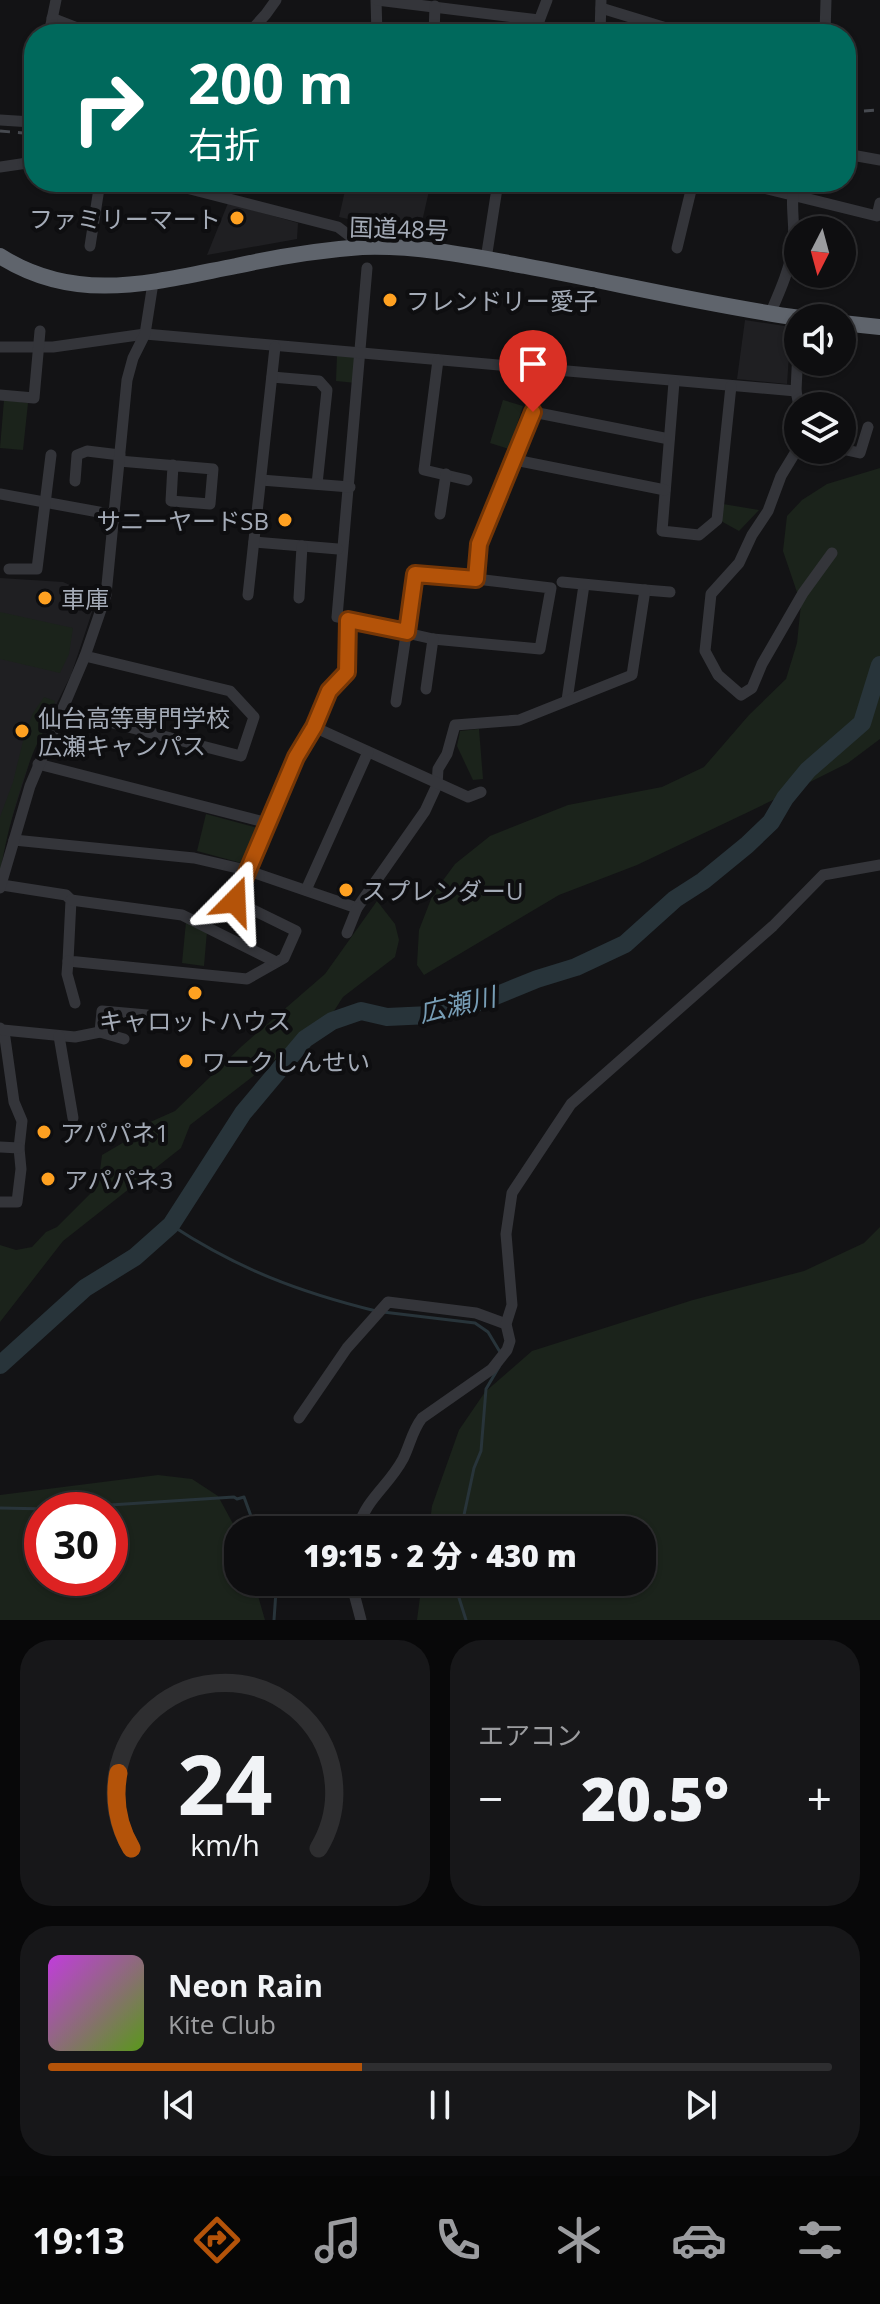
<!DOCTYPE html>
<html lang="ja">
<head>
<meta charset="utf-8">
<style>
  body { margin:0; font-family:"Open Sans","Noto Sans JP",sans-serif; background:#171719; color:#f1f3f6; height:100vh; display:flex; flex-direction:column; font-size:30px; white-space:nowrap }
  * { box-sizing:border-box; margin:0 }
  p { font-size:26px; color:#9b9c9f }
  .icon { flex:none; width:44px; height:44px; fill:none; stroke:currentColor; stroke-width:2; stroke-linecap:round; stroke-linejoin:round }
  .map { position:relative; height:1620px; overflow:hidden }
  .panel { display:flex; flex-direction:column; gap:20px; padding:20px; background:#080809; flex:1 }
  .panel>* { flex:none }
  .banner { position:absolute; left:24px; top:24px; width:832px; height:168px; border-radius:32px; box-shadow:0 2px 6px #0004,0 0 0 2px #2e2e30; background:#00695c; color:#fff; overflow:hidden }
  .needle { width:52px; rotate:186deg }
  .controls { position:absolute; left:784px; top:216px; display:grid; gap:16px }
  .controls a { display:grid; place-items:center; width:72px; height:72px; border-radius:50%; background:#0e0e10; box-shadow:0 2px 6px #0004,0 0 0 2px #2e2e30; font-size:40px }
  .speed { position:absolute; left:24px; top:1492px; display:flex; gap:16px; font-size:40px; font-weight:700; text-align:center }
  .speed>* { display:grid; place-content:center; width:104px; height:104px; border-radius:50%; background:#0e0e10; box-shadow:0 2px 6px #0004,0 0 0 2px #2e2e30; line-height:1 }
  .speed .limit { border:12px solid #d22; background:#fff; color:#111 }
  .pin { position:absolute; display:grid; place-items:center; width:68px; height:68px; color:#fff; margin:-82px -34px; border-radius:50% 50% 50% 0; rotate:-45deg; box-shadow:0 0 8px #0007 }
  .pin .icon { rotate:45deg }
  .me { position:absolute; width:88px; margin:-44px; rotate:21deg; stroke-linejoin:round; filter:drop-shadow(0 0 6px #0008) }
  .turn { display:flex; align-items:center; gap:28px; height:168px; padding:0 32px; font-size:36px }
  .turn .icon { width:104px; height:104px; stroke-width:2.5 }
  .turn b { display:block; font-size:56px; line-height:68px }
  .big { font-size:60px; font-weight:800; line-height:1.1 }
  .panel .card { flex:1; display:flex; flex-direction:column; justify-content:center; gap:12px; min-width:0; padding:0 28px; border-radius:32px; background:#171719 }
  .panel .dial { align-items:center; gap:0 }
  .dial svg { height:208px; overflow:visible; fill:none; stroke:#2e2e30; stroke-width:7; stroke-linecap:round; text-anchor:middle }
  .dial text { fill:#f1f3f6; stroke:none }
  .song { display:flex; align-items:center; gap:24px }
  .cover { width:96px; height:96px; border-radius:12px; background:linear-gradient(135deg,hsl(290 70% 55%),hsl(90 70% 35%)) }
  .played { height:8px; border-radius:4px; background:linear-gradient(90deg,#b45309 40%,#2e2e30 40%) }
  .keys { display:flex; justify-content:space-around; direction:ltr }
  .heat { display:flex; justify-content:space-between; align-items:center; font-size:44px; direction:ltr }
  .panel .tiles { flex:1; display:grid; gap:20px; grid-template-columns:1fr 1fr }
  .card:last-child { grid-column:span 2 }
  .trip { position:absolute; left:224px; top:1516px; width:432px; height:80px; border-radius:32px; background:#0e0e10; box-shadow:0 2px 6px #0004,0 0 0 2px #2e2e30; font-weight:800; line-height:80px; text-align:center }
  .menu { display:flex; height:128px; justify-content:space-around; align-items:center; background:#060606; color:#9b9c9f }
  .menu .icon { width:56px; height:56px }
  .menu .current { color:#b45309 }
  .menu b { font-size:36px; color:#f1f3f6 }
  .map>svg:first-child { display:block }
  .built { fill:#1f1f22 }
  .green { fill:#1b231b; fill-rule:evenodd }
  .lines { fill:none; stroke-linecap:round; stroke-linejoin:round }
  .stream { stroke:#28343a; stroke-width:3 }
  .river { stroke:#28343a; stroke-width:18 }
  .minor { stroke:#34353a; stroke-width:11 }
  .highway { stroke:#5f646c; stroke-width:16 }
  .rail { stroke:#474a50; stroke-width:3; stroke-dasharray:10 8; stroke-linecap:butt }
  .route-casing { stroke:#753606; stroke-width:20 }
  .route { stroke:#b45309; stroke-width:14 }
  .poi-dot { fill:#ffa121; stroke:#0e0e10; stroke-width:3 }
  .labels { text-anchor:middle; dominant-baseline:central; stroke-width:8; stroke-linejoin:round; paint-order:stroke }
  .poi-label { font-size:24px; fill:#a4abb7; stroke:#0e0e10; text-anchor:start }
  .street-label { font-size:24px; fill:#a4abb7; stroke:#0e0e10 }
  .water-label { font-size:26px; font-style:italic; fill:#779db5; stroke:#0e0e10 }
</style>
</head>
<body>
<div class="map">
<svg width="880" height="1620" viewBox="0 0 880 1620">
  <rect width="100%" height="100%" fill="#131315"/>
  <g class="built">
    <path d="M 347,182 L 431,182 L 419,235 L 339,217 Z"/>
    <path d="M 228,203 L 298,223 L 297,239 L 207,255 Z"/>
    <path d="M 745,320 L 791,327 L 787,384 L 737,379 Z"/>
    <path d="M 0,578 L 63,582 L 97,597 L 71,675 L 33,751 L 6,837 L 0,873 Z"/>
  </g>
  <g class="green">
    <path d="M 337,355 L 358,357 L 356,383 L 336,381 Z"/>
    <path d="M 4,400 L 28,403 L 23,450 L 0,448 Z"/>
    <path d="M 503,400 L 523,406 L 509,449 L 490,443 Z"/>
    <path d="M 880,468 L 880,739 L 848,763 L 790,792 L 637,865 L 559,895 L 424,975 L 417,965 L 419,930 L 433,894 L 455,864 L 490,836 L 568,805 L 662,787 L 704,767 L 749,715 L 786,679 L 797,643 L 801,604 L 783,551 L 787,516 L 802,500 L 827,484 Z"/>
    <path d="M 723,504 L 759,510 L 739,531 L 721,521 Z"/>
    <path d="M 0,612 L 73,628 L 69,654 L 60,673 L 0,659 Z"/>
    <path d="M 44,697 L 55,701 C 52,720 40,735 33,753 C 18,791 7,833 0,873 L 0,817 L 13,782 L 24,737 L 33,713 Z"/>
    <path d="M 479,729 L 483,779 L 473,780 L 457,746 L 460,731 Z"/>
    <path d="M 206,814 L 258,828 L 245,864 L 197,851 Z"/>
    <path d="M 377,901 L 395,924 L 399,940 L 395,957 L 343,997 L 330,1017 L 190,1125 L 181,1148 L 63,1241 L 0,1322 L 0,1245 L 16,1250 L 32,1247 L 46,1232 L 57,1227 L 98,1186 L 102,1155 L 131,1138 L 148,1123 L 175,1111 L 242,1046 L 325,974 Z"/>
    <path d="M 186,922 L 207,931 L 204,966 L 182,963 Z"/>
    <path d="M 880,1227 L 880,1620 L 417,1620 L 422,1582 L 642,1582 L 642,1530 L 429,1530 L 432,1506 L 459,1430 L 485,1392 L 532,1351 L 693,1300 L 804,1271 L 864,1243 Z"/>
    <path d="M 158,1475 L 192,1479 L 218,1496 L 238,1533 L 238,1582 L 254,1582 L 265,1620 L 0,1620 L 0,1495 ZM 110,1510 L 110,1578 L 42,1578 L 42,1510 Z"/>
  </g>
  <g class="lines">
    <g class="stream">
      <path d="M 171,1225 C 238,1269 299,1292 376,1311"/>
      <path d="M 383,1312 L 475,1323 L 488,1332 L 500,1352"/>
      <path d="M 0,1508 L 48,1509 L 234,1497 L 237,1499 L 244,1497 L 256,1530"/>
      <path d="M 457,1530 L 456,1526 L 464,1515 L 474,1468 L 481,1451 L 486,1389 L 499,1367"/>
      <path d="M 273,1582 L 276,1591 L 274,1620"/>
      <path d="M 454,1582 L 466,1620"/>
    </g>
    <path class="river" d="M 0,1365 L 85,1288 L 135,1257 L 171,1225 L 243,1113 L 305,1039 L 332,1021 L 361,1011 L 387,1017 L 430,1015 L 483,1001 L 537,979 L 576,967 L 625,944 L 675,899 L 703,881 L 747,845 L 771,822 L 785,798 L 808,770 L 862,723 L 880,665"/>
    <g class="minor">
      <path d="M 376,0 L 377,34"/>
      <path d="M 377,0 L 539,20"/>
      <path d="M 601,8 L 686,34"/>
      <path d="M 52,18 L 93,34"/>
      <path d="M 49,34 L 56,0"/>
      <path d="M 248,34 L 266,14 L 276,0"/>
      <path d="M 434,34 L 435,6"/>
      <path d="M 534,34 L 547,0"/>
      <path d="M 600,34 L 601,0"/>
      <path d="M 825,34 L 826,0"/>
      <path d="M 0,120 L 32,122 L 34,112"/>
      <path d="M 846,154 L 880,160"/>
      <path d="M 0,167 L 34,162"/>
      <path d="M 163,182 L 338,227 L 364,247"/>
      <path d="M 740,182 L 877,216 L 880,203"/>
      <path d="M 90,246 L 100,182"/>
      <path d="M 677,248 L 693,182"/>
      <path d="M 486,259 L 498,182"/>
      <path d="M 367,268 L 337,617 L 433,639 L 540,649 L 551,588 L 476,579 L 479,544 L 533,412 L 669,439"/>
      <path d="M 770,314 C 779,293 790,269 793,246 C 796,224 789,204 795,182"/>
      <path d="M 0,347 L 53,347 L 145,334 L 796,391"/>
      <path d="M 798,349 L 796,391 L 799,406"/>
      <path d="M 438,360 L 424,470 L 467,480"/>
      <path d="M 272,377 L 319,381 L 327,390 L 317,484"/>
      <path d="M 674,382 L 662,531 L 699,535 L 717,520 L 731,386"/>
      <path d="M 0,395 L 34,398 L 40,331"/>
      <path d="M 798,448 L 781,476 L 768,511 L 752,535 L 739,563 L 711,594 L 705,651 L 718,675 L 741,695 L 752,688 L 762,664 L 803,593 L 832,553"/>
      <path d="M 842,449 L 860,453 L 868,427"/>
      <path d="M 515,460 L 665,490"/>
      <path d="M 119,461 L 213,469 L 210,504 L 171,501 L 173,465"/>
      <path d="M 261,480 L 350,487"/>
      <path d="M 75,481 L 77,455 L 87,451 L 120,455"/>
      <path d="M 0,494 L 115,515"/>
      <path d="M 440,514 L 446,474"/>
      <path d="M 254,542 L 338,549"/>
      <path d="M 9,569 L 37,569 L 51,455"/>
      <path d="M 645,590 L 670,592"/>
      <path d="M 248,595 L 275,347"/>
      <path d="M 299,598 L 302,546"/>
      <path d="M 426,689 L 433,639"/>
      <path d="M 567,700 L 584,585"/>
      <path d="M 396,702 L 415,574 L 476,579"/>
      <path d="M 62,710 L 241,756 L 254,717 L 230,691 L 85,656"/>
      <path d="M 314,727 L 329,691 L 347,672 L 348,620"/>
      <path d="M 38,764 L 268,823"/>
      <path d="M 14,840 L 194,858 L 246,870 L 357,908 L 425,811 L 437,785 L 438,769 L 447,754 L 455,725 L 519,720 L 632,675 L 645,590 L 562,582"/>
      <path d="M 2,885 L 66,895 L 71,900 L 68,961 L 247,979 L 284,958 L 296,931 L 235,901 L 296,757 L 314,727 L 468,797 L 481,792"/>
      <path d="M 0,888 L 30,786 L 85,656 L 106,595 L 127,380 L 133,358 L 145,334 L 153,283"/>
      <path d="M 306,890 L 368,752"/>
      <path d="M 71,900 L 182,915 L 276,962"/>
      <path d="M 347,933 L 357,908"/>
      <path d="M 68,961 L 67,974 L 75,1003"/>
      <path d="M 0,1028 L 5,1038 L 14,1102 L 22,1121 L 19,1148 L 21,1169 L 17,1202 L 0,1202"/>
      <path d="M 3,1030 L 75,1037 L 100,1032 L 124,1039"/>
      <path d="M 100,1032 L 102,1011 L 147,1015"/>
      <path d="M 59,1036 L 73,1118"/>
      <path d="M 0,1147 L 19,1148"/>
      <path d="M 299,1418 L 347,1348 L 388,1302 L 476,1313 L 506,1324"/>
      <path d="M 357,1530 C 367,1497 388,1487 403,1459 C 410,1445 412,1431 422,1418 L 492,1369 L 507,1350 L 510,1341 L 506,1324 L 512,1305 L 506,1234 L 512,1193 L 571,1104 L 773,926 L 823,875 L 880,865"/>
      <path d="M 351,1582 L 361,1620"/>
    </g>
    <g class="highway">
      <path d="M 0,256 C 77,305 154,282 236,266 C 277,257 319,250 362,247 C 417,245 471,256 525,266 C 617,283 707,305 800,318"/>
      <path d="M 842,323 L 880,327"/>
    </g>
    <g class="rail">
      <path d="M 846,112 L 880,110"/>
      <path d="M 0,131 L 34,134"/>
    </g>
  </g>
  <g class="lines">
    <g class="route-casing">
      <path id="route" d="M 235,901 L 296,757 L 314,727 L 329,691 L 347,672 L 348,620 L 407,632 L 415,574 L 476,579 L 479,544 L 533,412"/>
    </g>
    <use href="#route" class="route"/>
  </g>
  <g class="poi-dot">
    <circle cx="237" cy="218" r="8"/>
    <circle cx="390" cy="300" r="8"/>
    <circle cx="285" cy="520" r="8"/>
    <circle cx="45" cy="598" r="8"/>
    <circle cx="22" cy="731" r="8"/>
    <circle cx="346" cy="890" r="8"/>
    <circle cx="195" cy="993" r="8"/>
    <circle cx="186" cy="1061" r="8"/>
    <circle cx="44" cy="1132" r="8"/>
    <circle cx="48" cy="1179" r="8"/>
  </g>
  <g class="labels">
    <g class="poi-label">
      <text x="221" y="218" text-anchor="end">ファミリーマート</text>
      <text x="406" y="300">フレンドリー愛子</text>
      <text x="269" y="520" text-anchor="end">サニーヤードSB</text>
      <text x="61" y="598">車庫</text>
      <text x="38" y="717">仙台高等専門学校<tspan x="38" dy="28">広瀬キャンパス</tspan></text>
      <text x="362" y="890">スプレンダーU</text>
      <text x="195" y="1020" text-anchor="middle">キャロットハウス</text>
      <text x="202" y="1061">ワークしんせい</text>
      <text x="60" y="1132">アパパネ1</text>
      <text x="64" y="1179">アパパネ3</text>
    </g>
    <g class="street-label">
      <text transform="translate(399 228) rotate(2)">国道48号</text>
    </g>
    <g class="water-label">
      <text transform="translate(457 1004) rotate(-13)">広瀬川</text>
    </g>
  </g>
</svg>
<div class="controls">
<a><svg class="needle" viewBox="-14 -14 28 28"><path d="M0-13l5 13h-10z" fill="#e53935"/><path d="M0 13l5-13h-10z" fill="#9b9c9f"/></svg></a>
<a><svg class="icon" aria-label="sound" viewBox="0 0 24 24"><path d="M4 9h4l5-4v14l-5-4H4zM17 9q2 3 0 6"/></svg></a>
<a><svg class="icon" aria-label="layers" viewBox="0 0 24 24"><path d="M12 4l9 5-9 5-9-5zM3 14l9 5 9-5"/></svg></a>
</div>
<div class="speed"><div class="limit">30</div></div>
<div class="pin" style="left:533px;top:412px;background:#d93025"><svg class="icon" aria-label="arrive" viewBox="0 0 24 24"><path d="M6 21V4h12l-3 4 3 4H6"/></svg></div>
<svg class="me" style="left:235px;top:901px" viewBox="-20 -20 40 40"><path d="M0-17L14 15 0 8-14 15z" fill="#b45309" stroke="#fff" stroke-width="4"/></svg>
<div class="trip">19:15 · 2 分 · 430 m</div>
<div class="banner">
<div class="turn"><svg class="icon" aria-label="right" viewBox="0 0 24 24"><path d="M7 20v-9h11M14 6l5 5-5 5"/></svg><div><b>200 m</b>右折</div></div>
</div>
</div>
<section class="panel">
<div class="tiles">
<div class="card dial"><svg viewBox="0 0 100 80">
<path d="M14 69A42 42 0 1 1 86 69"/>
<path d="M14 69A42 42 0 0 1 9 40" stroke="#b45309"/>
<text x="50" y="56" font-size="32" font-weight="700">24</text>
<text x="50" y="72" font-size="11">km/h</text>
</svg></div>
<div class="card"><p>エアコン</p>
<div class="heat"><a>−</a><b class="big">20.5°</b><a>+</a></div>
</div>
<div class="card">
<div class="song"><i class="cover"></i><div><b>Neon Rain</b><p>Kite Club</p></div></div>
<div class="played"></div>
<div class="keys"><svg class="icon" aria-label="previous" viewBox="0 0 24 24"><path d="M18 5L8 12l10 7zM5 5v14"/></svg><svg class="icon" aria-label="pause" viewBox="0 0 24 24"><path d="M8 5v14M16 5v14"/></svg><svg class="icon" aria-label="next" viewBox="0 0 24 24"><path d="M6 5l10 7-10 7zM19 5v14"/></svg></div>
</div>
</div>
</section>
<nav class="menu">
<b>19:13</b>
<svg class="icon current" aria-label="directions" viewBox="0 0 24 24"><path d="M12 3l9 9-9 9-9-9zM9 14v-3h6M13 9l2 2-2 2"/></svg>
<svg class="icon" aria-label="music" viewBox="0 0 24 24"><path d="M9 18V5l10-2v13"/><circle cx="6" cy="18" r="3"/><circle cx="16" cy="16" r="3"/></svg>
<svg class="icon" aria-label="phone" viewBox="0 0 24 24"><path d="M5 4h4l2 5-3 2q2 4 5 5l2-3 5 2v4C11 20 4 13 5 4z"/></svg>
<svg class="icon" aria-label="climate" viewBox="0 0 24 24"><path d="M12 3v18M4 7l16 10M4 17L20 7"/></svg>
<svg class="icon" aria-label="car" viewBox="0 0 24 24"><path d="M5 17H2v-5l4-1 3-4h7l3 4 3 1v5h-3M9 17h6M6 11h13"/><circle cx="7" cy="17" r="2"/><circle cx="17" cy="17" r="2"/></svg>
<svg class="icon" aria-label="filters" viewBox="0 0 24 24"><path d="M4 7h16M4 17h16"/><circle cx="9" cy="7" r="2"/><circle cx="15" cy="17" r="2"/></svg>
</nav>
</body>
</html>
